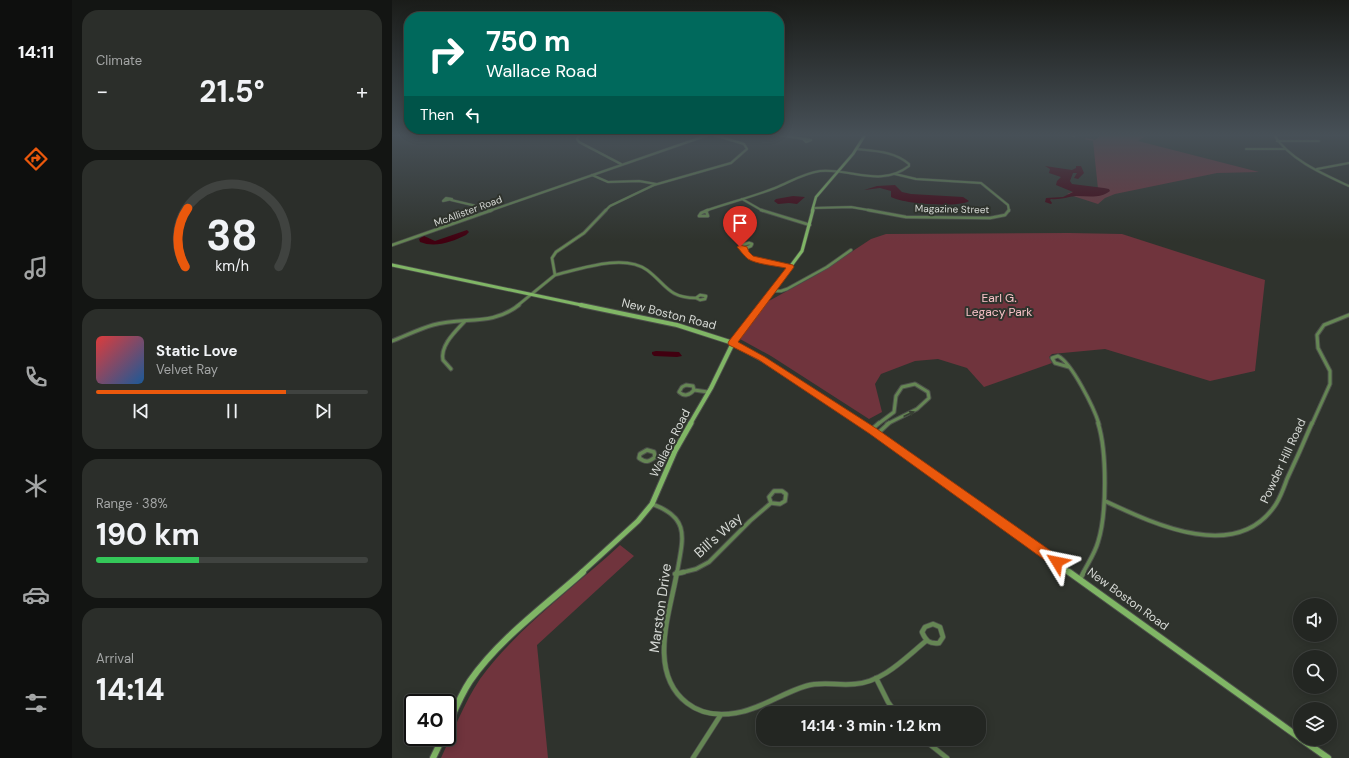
<!DOCTYPE html>
<html lang="en">
<head>
<meta charset="utf-8">
<style>
  body { margin:0; font-family:"DM Sans",sans-serif; background:#2b2e2a; color:#f1f3f6; height:100vh; display:flex; flex-direction:column; font-size:15px; white-space:nowrap }
  * { box-sizing:border-box; margin:0 }
  p { font-size:13px; color:#a3a5a5 }
  .icon { flex:none; width:22px; height:22px; fill:none; stroke:currentColor; stroke-width:2; stroke-linecap:round; stroke-linejoin:round }
  .map { position:relative; flex:1; overflow:hidden }
  .panel { display:flex; flex-direction:column; gap:10px; padding:10px; background:#131513; width:320px }
  .panel>* { flex:none }
  .top-card { position:absolute; left:12px; top:12px; width:380px; height:122px; border-radius:16px; box-shadow:0 2px 10px #0003,0 0 0 1px #404340; background:#00695c; color:#fff; overflow:hidden }
  .controls { position:absolute; left:901px; top:598px; display:grid; gap:8px }
  .controls a { display:grid; place-items:center; width:44px; height:44px; border-radius:50%; background:#232622; box-shadow:0 2px 10px #0003,0 0 0 1px #404340; font-size:20px }
  .speed { position:absolute; left:12px; top:694px; display:flex; gap:8px; font-size:20px; font-weight:700; text-align:center }
  .speed>* { display:grid; place-content:center; width:52px; height:52px; border-radius:50%; background:#232622; box-shadow:0 2px 10px #0003,0 0 0 1px #404340; line-height:1 }
  .speed .limit { border:2px solid #111; border-radius:6px; background:#fff; color:#111 }
  .pin { position:absolute; display:grid; place-items:center; width:34px; height:34px; color:#fff; margin:-41px -17px; border-radius:50% 50% 50% 0; rotate:-45deg; box-shadow:0 0 4px #0007 }
  .pin .icon { rotate:45deg }
  .me { position:absolute; width:44px; margin:-22px; rotate:305deg; stroke-linejoin:round; filter:drop-shadow(0 0 3px #0008) }
  .turn { display:flex; align-items:center; gap:14px; height:84px; padding:0 16px; font-size:18px }
  .turn .icon { width:52px; height:52px; stroke-width:2.5 }
  .turn b { display:block; font-size:28px; line-height:34px }
  .then { display:flex; align-items:center; height:38px; padding:0 16px; background:#0003; gap:8px; font-size:15px }
  .big { font-size:30px; font-weight:700; line-height:1.1 }
  .panel .card { flex:1; display:flex; flex-direction:column; justify-content:center; gap:6px; min-width:0; padding:0 14px; border-radius:16px; background:#2b2e2a }
  .panel .dial { align-items:center; gap:0 }
  .dial svg { height:104px; overflow:visible; fill:none; stroke:#404340; stroke-width:7; stroke-linecap:round; text-anchor:middle }
  .dial text { fill:#f1f3f6; stroke:none }
  .song { display:flex; align-items:center; gap:12px }
  .cover { width:48px; height:48px; border-radius:6px; background:linear-gradient(135deg,hsl(0 70% 55%),hsl(210 70% 35%)) }
  .played { height:4px; border-radius:2px; background:linear-gradient(90deg,#ea580c 70%,#404340 70%) }
  .keys { display:flex; justify-content:space-around; direction:ltr }
  .heat { display:flex; justify-content:space-between; align-items:center; font-size:22px; direction:ltr }
  .charge { height:6px; border-radius:3px; background:linear-gradient(90deg,#34c759 38%,#404340 0) }
  .trip { position:absolute; left:364px; top:706px; width:230px; height:40px; border-radius:16px; background:#232622; box-shadow:0 2px 10px #0003,0 0 0 1px #404340; font-weight:700; line-height:40px; text-align:center }
  main { display:flex; flex:1; min-height:0 }
  .dock { display:flex; flex-direction:column; width:72px; justify-content:space-around; align-items:center; background:#0e0f0e; color:#a3a5a5 }
  .dock .icon { width:28px; height:28px }
  .dock .active { color:#ea580c }
  .dock b { font-size:18px; color:#f1f3f6 }
  .map>svg:first-child { display:block }
  .green { fill:#70343d }
  .water { fill:#410010 }
  .lines { fill:none; stroke-linecap:round; stroke-linejoin:round }
  .street-far4-casing { stroke:#4d514b; stroke-width:3 }
  .street-far3-casing { stroke:#4d514b; stroke-width:4 }
  .street-far2-casing { stroke:#4d514b; stroke-width:5 }
  .street-far1-casing { stroke:#4d514b; stroke-width:5.5 }
  .street-casing { stroke:#4d514b; stroke-width:6 }
  .secondary-far4-casing { stroke:#4d514b; stroke-width:3.5 }
  .secondary-far3-casing { stroke:#4d514b; stroke-width:4.5 }
  .secondary-far2-casing { stroke:#4d514b; stroke-width:6 }
  .secondary-far1-casing { stroke:#4d514b; stroke-width:7 }
  .secondary-casing { stroke:#4d514b; stroke-width:8 }
  .street-far4 { stroke:#658654; stroke-width:2 }
  .street-far3 { stroke:#658654; stroke-width:2.5 }
  .street-far2 { stroke:#658654; stroke-width:3 }
  .street-far1 { stroke:#658654; stroke-width:3.5 }
  .street { stroke:#658654; stroke-width:4.5 }
  .secondary-far4 { stroke:#80b665; stroke-width:2.5 }
  .secondary-far3 { stroke:#80b665; stroke-width:3 }
  .secondary-far2 { stroke:#80b665; stroke-width:4 }
  .secondary-far1 { stroke:#80b665; stroke-width:5 }
  .secondary { stroke:#80b665; stroke-width:6 }
  .oneway { fill:#373f33 }
  .route { fill:#ea580c; stroke:#983908 }
  .labels { text-anchor:middle; dominant-baseline:central; stroke-width:4; stroke-linejoin:round; paint-order:stroke }
  .far-street-label { font-size:10px; fill:#d6d9d5; stroke:#2f332d }
  .park-label { font-size:12px; fill:#f8c2c7; stroke:#2f332d }
  .street-label { font-size:12px; fill:#d6d9d5; stroke:#2f332d }
  .near-street-label { font-size:14px; fill:#d6d9d5; stroke:#2f332d }
</style>
</head>
<body>
<main>
<nav class="dock">
<b>14:11</b>
<svg class="icon active" aria-label="directions" viewBox="0 0 24 24"><path d="M12 3l9 9-9 9-9-9zM9 14v-3h6M13 9l2 2-2 2"/></svg>
<svg class="icon" aria-label="music" viewBox="0 0 24 24"><path d="M9 18V5l10-2v13"/><circle cx="6" cy="18" r="3"/><circle cx="16" cy="16" r="3"/></svg>
<svg class="icon" aria-label="phone" viewBox="0 0 24 24"><path d="M5 4h4l2 5-3 2q2 4 5 5l2-3 5 2v4C11 20 4 13 5 4z"/></svg>
<svg class="icon" aria-label="climate" viewBox="0 0 24 24"><path d="M12 3v18M4 7l16 10M4 17L20 7"/></svg>
<svg class="icon" aria-label="car" viewBox="0 0 24 24"><path d="M5 17H2v-5l4-1 3-4h7l3 4 3 1v5h-3M9 17h6M6 11h13"/><circle cx="7" cy="17" r="2"/><circle cx="17" cy="17" r="2"/></svg>
<svg class="icon" aria-label="filters" viewBox="0 0 24 24"><path d="M4 7h16M4 17h16"/><circle cx="9" cy="7" r="2"/><circle cx="15" cy="17" r="2"/></svg>
</nav>
<section class="panel">
<div class="card"><p>Climate</p>
<div class="heat"><a>−</a><b class="big">21.5°</b><a>+</a></div>
</div>
<div class="card dial"><svg viewBox="0 0 100 80">
<path d="M14 69A42 42 0 1 1 86 69"/>
<path d="M14 69A42 42 0 0 1 16 24" stroke="#ea580c"/>
<text x="50" y="56" font-size="32" font-weight="700">38</text>
<text x="50" y="72" font-size="11">km/h</text>
</svg></div>
<div class="card">
<div class="song"><i class="cover"></i><div><b>Static Love</b><p>Velvet Ray</p></div></div>
<div class="played"></div>
<div class="keys"><svg class="icon" aria-label="previous" viewBox="0 0 24 24"><path d="M18 5L8 12l10 7zM5 5v14"/></svg><svg class="icon" aria-label="pause" viewBox="0 0 24 24"><path d="M8 5v14M16 5v14"/></svg><svg class="icon" aria-label="next" viewBox="0 0 24 24"><path d="M6 5l10 7-10 7zM19 5v14"/></svg></div>
</div>
<div class="card"><p>Range · 38%</p><b class="big">190 km</b><div class="charge"></div></div>
<div class="card"><p>Arrival</p><b class="big">14:14</b></div>
</section>
<div class="map">
<svg width="957" height="758" viewBox="0 0 957 758">
  <rect width="100%" height="100%" fill="#2f332d"/>
  <g class="green">
    <path d="M 709,135 L 755,135 L 746,141 L 867,172 L 825,173 L 723,194 L 713,198 L 706,204 L 675,194 L 689,189 L 706,189 L 701,141 L 692,139 L 694,138 L 703,140 Z"/>
    <path d="M 677,233 L 730,234 L 873,280 L 863,371 L 818,381 L 713,349 L 660,354 L 657,357 L 660,363 L 592,387 L 575,368 L 546,359 L 523,361 L 489,374 L 483,384 L 490,412 L 477,419 L 379,356 L 348,339 L 375,302 L 426,274 L 479,239 L 494,234 Z"/>
    <path d="M 228,545 L 242,556 L 145,645 L 156,758 L 49,758 C 61,732 72,703 88,679 C 124,629 183,587 228,545 Z"/>
  </g>
  <g class="water">
    <path d="M 653,166 L 680,170 L 684,168 L 684,166 L 689,166 L 692,173 L 686,179 L 682,178 L 685,173 L 681,173 L 678,181 L 680,184 L 712,188 L 717,189 L 718,191 C 708,199 696,196 684,196 C 675,197 668,200 659,199 L 658,200 L 660,203 L 659,204 L 653,202 L 654,198 L 671,197 L 681,192 L 664,185 L 665,181 L 669,177 L 657,173 L 658,169 Z"/>
    <path d="M 503,185 L 510,192 L 519,194 L 571,197 L 577,201 C 566,208 511,204 499,197 L 499,191 L 488,188 L 472,190 L 485,186 Z"/>
    <path d="M 401,196 L 413,197 L 405,204 L 397,203 L 386,204 L 382,201 L 384,199 Z"/>
    <path d="M 75,230 L 77,232 L 74,235 C 60,242 43,248 28,242 L 27,239 L 32,236 L 43,241 Z"/>
    <path d="M 264,351 L 287,352 L 290,356 L 285,357 L 262,356 L 260,354 L 260,352 Z"/>
  </g>
  <g class="lines">
    <g class="street-far4-casing">
      <g id="street-far4">
        <path d="M 187,135 L 185,139 L 187,142 L 229,164"/>
        <path d="M 387,135 L 419,140 L 414,142 L 412,140"/>
        <path d="M 680,135 L 682,136"/>
        <path d="M 882,135 C 898,160 931,174 957,186"/>
        <path d="M 885,141 L 927,141"/>
        <path d="M 854,149 L 892,149"/>
        <path d="M 925,169 L 957,163"/>
        <path d="M 503,174 L 524,179 L 589,183 L 616,205 L 617,211"/>
        <path d="M 200,175 L 216,182 L 247,181 L 264,184"/>
        <path d="M 54,198 L 60,199 L 51,201 Z"/>
        <path d="M 350,199 L 371,211"/>
        <path d="M 59,200 L 93,208 L 98,211"/>
        <path d="M 421,208 L 459,207 L 482,211"/>
        <path d="M 97,211 L 316,135"/>
        <path d="M 213,211 L 218,206 L 262,185 L 339,163 L 355,149 L 352,144 L 322,135"/>
        <path d="M 313,211 C 336,203 360,197 383,188 C 398,182 412,173 428,171 C 460,168 488,188 517,166 L 517,164 C 502,151 483,151 464,149"/>
      </g>
    </g>
    <g class="street-far3-casing">
      <g id="street-far3">
        <path d="M 97,210 L 98,211"/>
        <path d="M 369,210 L 418,225"/>
        <path d="M 476,210 L 514,217 L 598,218 L 613,215 L 617,210"/>
        <path d="M 314,211 L 316,216 L 307,216 L 309,213 L 316,210"/>
        <path d="M 357,243 L 360,244 L 359,246 L 352,249 L 348,247 L 349,245 Z"/>
        <path d="M 0,245 L 100,210"/>
        <path d="M 352,249 C 355,262 386,264 398,267"/>
        <path d="M 163,275 C 188,269 232,253 255,270 C 274,284 276,298 304,298"/>
        <path d="M 379,291 L 389,291 L 395,289 L 435,267 L 459,250"/>
        <path d="M 308,295 L 314,296 L 313,299 L 308,300 L 304,298 Z"/>
        <path d="M 125,306 L 163,275 L 160,258 L 164,252 L 192,233 L 214,210"/>
      </g>
    </g>
    <g class="street-far2-casing">
      <g id="street-far2">
        <path d="M 0,341 C 13,336 27,329 41,325 C 72,316 99,327 127,305"/>
        <path d="M 677,367 L 663,363 L 660,358 L 666,356 C 680,363 702,408 707,424"/>
        <path d="M 59,369 L 51,360 C 48,345 64,331 73,321"/>
        <path d="M 294,385 L 301,386 L 302,390 C 298,395 292,397 287,392 L 290,387 Z"/>
        <path d="M 302,390 L 316,392"/>
        <path d="M 486,424 L 502,412 L 504,396 L 510,387 L 523,384 L 536,392 L 537,398 L 525,409 L 495,424"/>
        <path d="M 920,424 L 938,384 L 938,371 L 926,348 L 925,335 L 932,325 L 957,315"/>
      </g>
    </g>
    <g class="street-far1-casing">
      <g id="street-far1">
        <path d="M 479,430 L 487,423"/>
        <path d="M 485,434 L 497,423"/>
        <path d="M 255,450 L 262,452 L 263,457 C 257,462 254,463 247,458 L 248,454 Z"/>
        <path d="M 263,457 L 280,459"/>
        <path d="M 382,491 L 390,491 L 394,494 L 393,501 L 388,504 L 379,503 L 377,497 Z"/>
        <path d="M 713,501 C 762,524 845,564 884,504 C 889,496 892,487 895,479 C 904,460 912,442 920,423"/>
        <path d="M 260,504 C 299,518 291,538 285,573"/>
        <path d="M 288,573 L 304,569 L 317,562 L 358,521 L 379,503"/>
        <path d="M 691,573 C 696,563 703,553 706,542 C 715,514 715,451 706,423"/>
      </g>
    </g>
    <g class="street-casing">
      <g id="street">
        <path d="M 285,572 C 278,613 255,672 295,703 C 309,714 327,716 344,713 C 369,709 390,693 414,686 C 430,681 446,686 463,684 C 491,682 513,658 534,641"/>
        <path d="M 283,574 L 292,572"/>
        <path d="M 688,579 L 692,572"/>
        <path d="M 541,624 L 548,627 L 551,637 L 547,643 C 537,644 534,641 530,632 L 533,627 Z"/>
        <path d="M 484,678 L 496,702 L 504,713"/>
        <path d="M 531,739 L 555,758"/>
        <path d="M 301,758 L 328,716"/>
      </g>
    </g>
    <g class="secondary-far4-casing">
      <path id="secondary-far4" d="M 420,211 L 424,197 L 461,154 L 473,135"/>
    </g>
    <g class="secondary-far3-casing">
      <g id="secondary-far3">
        <path d="M 0,265 L 194,306"/>
        <path d="M 369,306 L 410,251 L 421,210"/>
      </g>
    </g>
    <g class="secondary-far2-casing">
      <g id="secondary-far2">
        <path d="M 189,305 L 285,325 L 341,343 L 370,359 L 471,424"/>
        <path d="M 298,424 L 319,388 L 341,343 L 370,305"/>
      </g>
    </g>
    <g class="secondary-far1-casing">
      <g id="secondary-far1">
        <path d="M 469,423 L 678,573"/>
        <path d="M 189,573 L 246,521 L 260,504 L 283,451 L 299,423"/>
      </g>
    </g>
    <g class="secondary-casing">
      <g id="secondary">
        <path d="M 677,572 L 908,738"/>
        <path d="M 55,728 C 62,712 68,696 78,681 C 107,639 153,606 191,572"/>
        <path d="M 909,739 L 936,758"/>
        <path d="M 41,758 L 51,737"/>
      </g>
    </g>
    <use href="#street-far4" class="street-far4"/>
    <use href="#street-far3" class="street-far3"/>
    <use href="#street-far2" class="street-far2"/>
    <use href="#street-far1" class="street-far1"/>
    <use href="#street" class="street"/>
    <use href="#secondary-far4" class="secondary-far4"/>
    <use href="#secondary-far3" class="secondary-far3"/>
    <use href="#secondary-far2" class="secondary-far2"/>
    <use href="#secondary-far1" class="secondary-far1"/>
    <use href="#secondary" class="secondary"/>
  </g>
  <defs><path id="oneway-solid" d="M-6-.8H1V-3.2L6.5 0L1 3.2V.8H-6Z"/></defs>
  <use class="oneway" href="#oneway-solid" transform="translate(517 414) rotate(-25)"/>
  <linearGradient id="sky" x2="0" y2="1"><stop stop-color="#1a1c19"/><stop offset="0.56" stop-color="#475057"/><stop offset="1" stop-color="#475057" stop-opacity="0"/></linearGradient>
  <rect width="957" height="241" fill="url(#sky)"/>
  <path class="route" d="M 348,245 L 355,247 L 357,252 L 361,256 L 401,265 L 402,267 L 346,342 L 373,357 L 485,429 L 669,558 L 671,562 L 669,566 L 665,568 L 661,566 L 478,434 L 367,360 L 337,345 L 336,343 L 337,341 L 394,268 C 384,266 364,264 356,259 C 351,255 349,251 345,247 Z"/>
  <g class="labels">
    <g class="far-street-label">
      <text transform="translate(560 209) rotate(1)">Magazine Street</text>
      <text transform="translate(76 211) rotate(-20)">McAllister Road</text>
    </g>
    <g class="park-label">
      <text x="607" y="298">Earl G.<tspan x="607" dy="14">Legacy Park</tspan></text>
    </g>
    <g class="street-label">
      <text transform="translate(277 314) rotate(14)">New Boston Road</text>
      <text transform="translate(278 443) rotate(-63)">Wallace Road</text>
      <text transform="translate(891 461) rotate(-65)">Powder Hill Road</text>
      <text transform="translate(736 599) rotate(36)">New Boston Road</text>
    </g>
    <g class="near-street-label">
      <text transform="translate(326 535) rotate(-42)">Bill's Way</text>
      <text transform="translate(268 608) rotate(-82)">Marston Drive</text>
    </g>
  </g>
</svg>
<div class="controls">
<a><svg class="icon" aria-label="sound" viewBox="0 0 24 24"><path d="M4 9h4l5-4v14l-5-4H4zM17 9q2 3 0 6"/></svg></a>
<a><svg class="icon" aria-label="search" viewBox="0 0 24 24"><circle cx="10" cy="10" r="6"/><path d="M15 15l6 6"/></svg></a>
<a><svg class="icon" aria-label="layers" viewBox="0 0 24 24"><path d="M12 4l9 5-9 5-9-5zM3 14l9 5 9-5"/></svg></a>
</div>
<div class="speed"><div class="limit">40</div></div>
<div class="pin" style="left:348px;top:247px;background:#d93025"><svg class="icon" aria-label="arrive" viewBox="0 0 24 24"><path d="M6 21V4h12l-3 4 3 4H6"/></svg></div>
<svg class="me" style="left:665px;top:562px" viewBox="-20 -20 40 40"><path d="M0-17L14 15 0 8-14 15z" fill="#ea580c" stroke="#fff" stroke-width="4"/></svg>
<div class="trip">14:14 · 3 min · 1.2 km</div>
<div class="top-card">
<div class="turn"><svg class="icon" aria-label="right" viewBox="0 0 24 24"><path d="M7 20v-9h11M14 6l5 5-5 5"/></svg><div><b>750 m</b>Wallace Road</div></div>
<div class="then">Then<svg class="icon" aria-label="left" viewBox="0 0 24 24"><path d="M17 20v-9H6M10 6l-5 5 5 5"/></svg></div>
</div>
</div>
</main>
</body>
</html>
